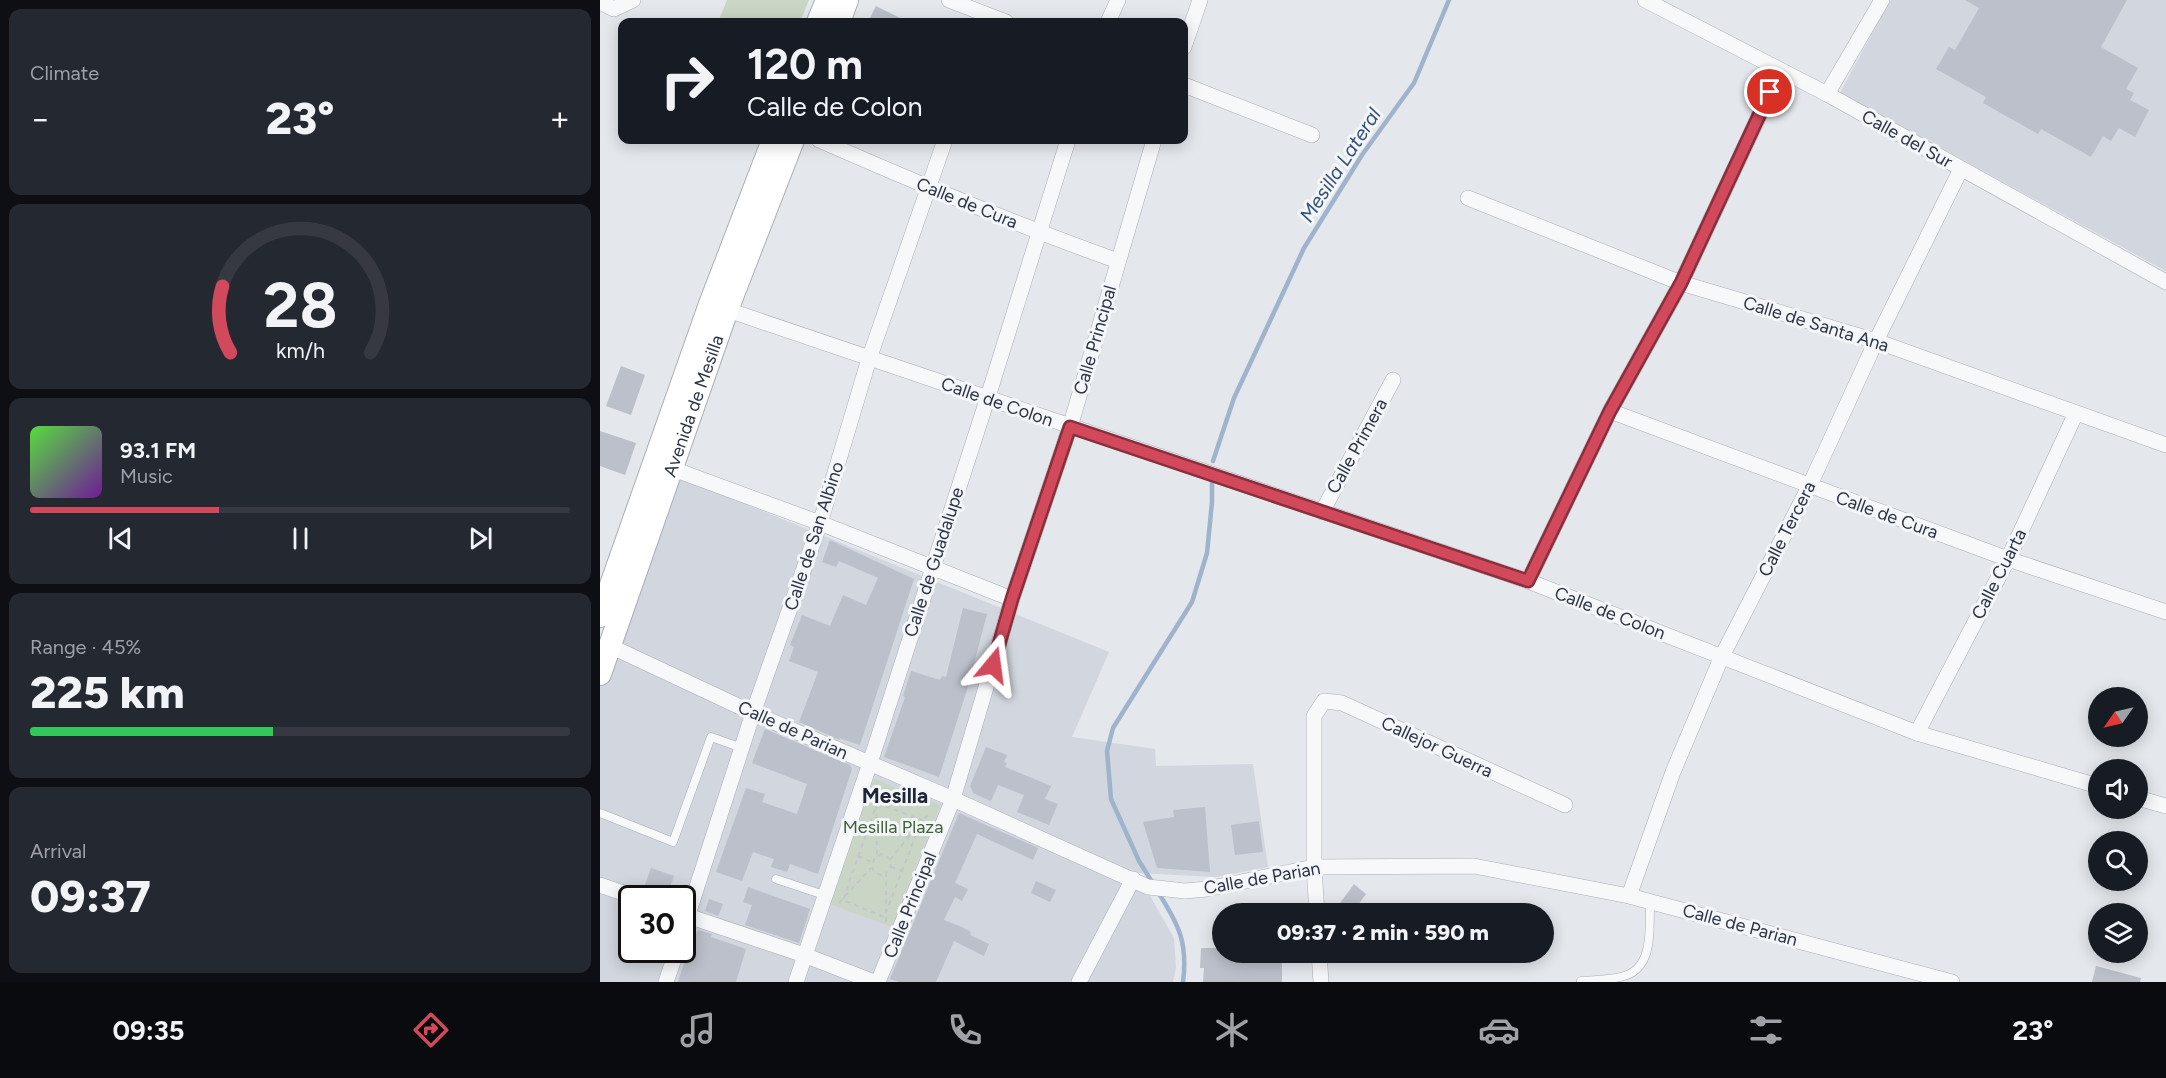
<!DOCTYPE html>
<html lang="en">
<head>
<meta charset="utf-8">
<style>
  body { margin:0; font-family:Figtree,sans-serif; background:#242831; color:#f1f3f6; height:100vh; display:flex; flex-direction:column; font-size:22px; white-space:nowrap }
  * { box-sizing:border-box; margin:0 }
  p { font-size:20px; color:#9ea1a6 }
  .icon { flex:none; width:33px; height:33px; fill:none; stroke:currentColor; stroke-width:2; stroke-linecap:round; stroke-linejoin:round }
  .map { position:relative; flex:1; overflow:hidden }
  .details { display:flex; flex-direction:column; gap:9px; padding:9px; background:#0d0f14; width:600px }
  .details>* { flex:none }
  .guide { position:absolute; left:18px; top:18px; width:570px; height:126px; border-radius:12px; box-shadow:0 3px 15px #0003; background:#171b24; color:#f1f3f6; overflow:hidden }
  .needle { width:39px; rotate:236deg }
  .controls { position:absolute; left:1488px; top:687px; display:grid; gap:12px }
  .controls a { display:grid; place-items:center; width:60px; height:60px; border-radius:50%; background:#171b24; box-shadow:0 3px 15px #0003; font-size:30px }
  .speed { position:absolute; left:18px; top:885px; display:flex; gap:12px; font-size:30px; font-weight:700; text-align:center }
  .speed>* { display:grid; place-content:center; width:78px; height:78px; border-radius:50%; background:#171b24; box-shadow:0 3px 15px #0003; line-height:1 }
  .speed .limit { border:3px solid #111; border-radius:9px; background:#fff; color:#111 }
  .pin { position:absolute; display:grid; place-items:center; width:51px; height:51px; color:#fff; margin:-26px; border:3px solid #fff; border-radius:50%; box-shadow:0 2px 6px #0007 }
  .me { position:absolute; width:66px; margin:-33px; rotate:16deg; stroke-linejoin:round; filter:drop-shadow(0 0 4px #0008) }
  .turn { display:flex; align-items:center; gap:21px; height:126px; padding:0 30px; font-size:27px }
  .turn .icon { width:78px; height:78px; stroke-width:2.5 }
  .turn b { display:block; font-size:42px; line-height:51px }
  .big { font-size:45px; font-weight:800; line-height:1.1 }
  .details .tile { flex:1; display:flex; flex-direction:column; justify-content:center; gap:9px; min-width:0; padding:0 21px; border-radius:12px; background:#242831 }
  .details .dial { align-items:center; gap:0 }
  .dial svg { height:156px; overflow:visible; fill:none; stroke:#363941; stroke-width:7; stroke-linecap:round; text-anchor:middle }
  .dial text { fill:#f1f3f6; stroke:none }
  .song { display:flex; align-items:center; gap:18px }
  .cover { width:72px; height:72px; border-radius:9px; background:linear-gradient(135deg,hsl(110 70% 55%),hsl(280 70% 35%)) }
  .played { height:6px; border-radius:3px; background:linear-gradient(90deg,#d1495b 35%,#363941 35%) }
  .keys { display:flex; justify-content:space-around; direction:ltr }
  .heat { display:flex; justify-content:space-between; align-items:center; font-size:33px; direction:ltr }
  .charge { height:9px; border-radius:4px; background:linear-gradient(90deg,#34c759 45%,#363941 0) }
  .trip { position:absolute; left:612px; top:903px; width:342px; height:60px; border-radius:30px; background:#171b24; box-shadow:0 3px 15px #0003; font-weight:800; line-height:60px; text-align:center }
  .dock { display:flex; height:96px; justify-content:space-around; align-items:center; background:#090b0e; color:#9ea1a6 }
  .dock .icon { width:42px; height:42px }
  .dock .on { color:#d1495b }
  .dock b { font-size:27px; color:#f1f3f6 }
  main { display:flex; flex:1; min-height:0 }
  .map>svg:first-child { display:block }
  .built { fill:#d2d6de; fill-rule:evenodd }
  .green { fill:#c9d6c5 }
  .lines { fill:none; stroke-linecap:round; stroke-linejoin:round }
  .stream { stroke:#9fb4cc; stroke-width:4.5 }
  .building { fill:#bbc0ca }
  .lane-casing { stroke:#a9aeb7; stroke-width:9 }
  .street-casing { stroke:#a9aeb7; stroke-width:16 }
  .secondary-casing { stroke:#a9aeb7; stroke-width:24 }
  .path { stroke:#c2c5cb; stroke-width:2; stroke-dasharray:4.5 4.5; stroke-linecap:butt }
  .lane { stroke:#f7f8fa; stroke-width:8 }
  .street { stroke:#f7f8fa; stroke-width:15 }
  .secondary { stroke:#fff; stroke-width:22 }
  .route-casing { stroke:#882f3b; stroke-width:15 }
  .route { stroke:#d1495b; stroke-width:10 }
  .labels { text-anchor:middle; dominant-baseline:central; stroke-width:6; stroke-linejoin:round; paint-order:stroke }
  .street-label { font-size:18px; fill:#2b3445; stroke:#f4f6f9 }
  .park-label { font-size:18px; fill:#3f6138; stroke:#f4f6f9 }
  .water-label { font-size:20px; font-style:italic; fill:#34527a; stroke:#f4f6f9 }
  .quarter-label { font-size:21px; font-weight:bold; fill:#1d2536; stroke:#f4f6f9 }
</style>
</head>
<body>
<main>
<section class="details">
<div class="tile"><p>Climate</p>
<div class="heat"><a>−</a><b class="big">23°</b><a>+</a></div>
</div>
<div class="tile dial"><svg viewBox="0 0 100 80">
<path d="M14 69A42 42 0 1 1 86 69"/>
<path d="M14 69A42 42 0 0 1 10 35" stroke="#d1495b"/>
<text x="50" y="56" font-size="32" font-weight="700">28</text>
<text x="50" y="72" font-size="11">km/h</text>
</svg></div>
<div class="tile">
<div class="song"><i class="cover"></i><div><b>93.1 FM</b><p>Music</p></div></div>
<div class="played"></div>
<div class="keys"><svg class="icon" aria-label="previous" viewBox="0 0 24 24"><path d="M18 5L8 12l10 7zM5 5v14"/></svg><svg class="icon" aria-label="pause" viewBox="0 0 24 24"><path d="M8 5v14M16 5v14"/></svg><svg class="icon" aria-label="next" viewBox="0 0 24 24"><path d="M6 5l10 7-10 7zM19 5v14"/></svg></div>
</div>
<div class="tile"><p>Range · 45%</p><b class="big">225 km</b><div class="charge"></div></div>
<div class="tile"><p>Arrival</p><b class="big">09:37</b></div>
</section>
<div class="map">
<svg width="1566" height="982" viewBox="0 0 1566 982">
  <rect width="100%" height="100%" fill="#e4e7ec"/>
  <g class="built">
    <path d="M 1290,0 L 1566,0 L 1566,271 L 1240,93 Z"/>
    <path d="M 74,475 L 509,652 L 472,737 L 555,749 L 556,766 L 653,764 L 668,867 L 616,877 L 537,873 L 574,938 L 576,967 L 573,982 L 0,982 L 0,684 ZM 32,898 L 82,898 L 82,950 L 32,950 Z"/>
  </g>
  <g class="green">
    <path d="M 127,0 L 209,0 L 200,22 L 118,22 Z"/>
    <path d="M 274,779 L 340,805 L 292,927 L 227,903 Z"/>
  </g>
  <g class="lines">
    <g class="stream">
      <path d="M 613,461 L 634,398 L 704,248 L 762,155 L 814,83 L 849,0"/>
      <path d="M 554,885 L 539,861 L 511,799 L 507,751 L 513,728 L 592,602 L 607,553 L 612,502 L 612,478"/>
      <path d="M 558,892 C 579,925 588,943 583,982"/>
    </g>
  </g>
  <g class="building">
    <path d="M 1365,0 L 1527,0 L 1501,47 L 1538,68 L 1526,89 L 1534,93 L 1530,100 L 1549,110 L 1535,137 L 1519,128 L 1511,141 L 1503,136 L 1491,157 L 1441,129 L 1438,134 L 1383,103 L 1386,97 L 1336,69 L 1349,47 L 1355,50 L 1379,8 Z"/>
    <path d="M 276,6 L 308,22 L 268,22 Z"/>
    <path d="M 21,366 L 45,375 L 31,415 L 6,406 Z"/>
    <path d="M 0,431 L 36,443 L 25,475 L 0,466 Z"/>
    <path d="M 230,540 L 314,579 L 260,745 L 239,738 L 240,740 L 199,722 L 218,672 L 189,661 L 194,647 L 190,645 L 202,615 L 230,626 L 243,595 L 266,605 L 278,578 L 239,561 L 236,567 L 222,562 Z"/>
    <path d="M 363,608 L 387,614 L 367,690 L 339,777 L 284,757 L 305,697 L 303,696 L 311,671 L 340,680 L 342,676 L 346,677 Z"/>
    <path d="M 165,729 L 250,765 L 252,769 L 218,874 L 190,864 L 187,872 L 171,867 L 174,859 L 153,852 L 142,881 L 116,872 L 146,788 L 165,794 L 162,802 L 197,814 L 207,784 L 152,763 Z"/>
    <path d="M 386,747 L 407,755 L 404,762 L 407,763 L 405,767 L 451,786 L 445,799 L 458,804 L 449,825 L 417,812 L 424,795 L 398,785 L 391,801 L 373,793 L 370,786 Z"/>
    <path d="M 605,807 L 610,872 L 557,868 L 543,822 L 574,817 L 573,810 Z"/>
    <path d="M 359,813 L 438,848 L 433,860 L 377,834 L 355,883 L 368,889 L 362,901 L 355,897 L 344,920 L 362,927 L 371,932 L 370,935 L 389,944 L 384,956 L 354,941 L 336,982 L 299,982 L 290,979 Z"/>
    <path d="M 659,821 L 663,852 L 635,855 L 631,825 Z"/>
    <path d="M 51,868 L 74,876 L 66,898 L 43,890 Z"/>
    <path d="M 436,881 L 456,890 L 450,902 L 431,893 Z"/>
    <path d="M 754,884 L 766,894 L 752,913 L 740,903 Z"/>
    <path d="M 148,887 L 210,909 L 199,943 L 145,925 L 152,905 L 143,902 Z"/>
    <path d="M 109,899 L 123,904 L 118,916 L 105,911 Z"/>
    <path d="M 98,930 L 112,934 L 111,937 L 146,949 L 136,982 L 78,982 L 94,932 L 97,933 Z"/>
    <path d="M 601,948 L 622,948 L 622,952 L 639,952 L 639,959 L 662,959 L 662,952 L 682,952 L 682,982 L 603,982 L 604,968 L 600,968 Z"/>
    <path d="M 1496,966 L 1541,978 L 1540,982 L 1492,982 Z"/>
  </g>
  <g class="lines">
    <g class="lane-casing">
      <g id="lane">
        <path d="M 0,813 L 73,842 L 111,737 L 142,748"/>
        <path d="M 176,879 L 224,895"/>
        <path d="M 981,981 C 995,980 1011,980 1024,976 C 1055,967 1049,926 1050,901"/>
      </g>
    </g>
    <g class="street-casing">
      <g id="street">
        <path d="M 349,0 L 406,22"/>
        <path d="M 1045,0 L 1227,94 L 1566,282"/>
        <path d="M 0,2 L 14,9 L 33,0"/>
        <path d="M 508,22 L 518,0"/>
        <path d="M 584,47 L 600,0"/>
        <path d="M 584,85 L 712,135"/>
        <path d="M 1227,94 L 1282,0"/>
        <path d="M 219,140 C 317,183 416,225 518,261"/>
        <path d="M 868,198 L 1081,283 L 1276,341 L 1566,445"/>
        <path d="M 119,307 L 928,581 L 1317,733 L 1498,786"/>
        <path d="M 1010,411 L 1408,559 L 1566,612"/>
        <path d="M 65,466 L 220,523 L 412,599"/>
        <path d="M 722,512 L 793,380"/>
        <path d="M 928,581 L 1010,411 L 1081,283 L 1180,71"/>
        <path d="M 10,646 L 153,713 L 353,799 L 548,887 L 585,891 L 607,889 L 714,867 L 874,866 L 1029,896 L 1352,982"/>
        <path d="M 1317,733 L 1408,559 L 1476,413"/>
        <path d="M 1538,798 L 1566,806"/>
        <path d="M 0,885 L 38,898"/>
        <path d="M 1029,896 L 1073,772 L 1122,656 L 1209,487 L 1276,341 L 1361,169"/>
        <path d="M 82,914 L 204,955 L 274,982"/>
        <path d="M 717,914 L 714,867 L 714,716 L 724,701 L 742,703 L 965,805"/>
        <path d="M 82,933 L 153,713 L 220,523 L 269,359 L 345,140"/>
        <path d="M 719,952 L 721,982"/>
        <path d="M 66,982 L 77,950"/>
        <path d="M 196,982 L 270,763 L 387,400 L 468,140"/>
        <path d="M 278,982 L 353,799 L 412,599 L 470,427 L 554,140"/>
        <path d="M 479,982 L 533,879"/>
      </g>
    </g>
    <g class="secondary-casing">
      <g id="secondary">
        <path d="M 218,22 L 227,0"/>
        <path d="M 239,22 L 247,0"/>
        <path d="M 0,616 L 110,304 L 173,140"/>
        <path id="s1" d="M 0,674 L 127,310 L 193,140"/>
      </g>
    </g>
    <g class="path">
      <path d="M 276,796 L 277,856"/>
      <path d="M 277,803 L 322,820 L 284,917 L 243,900 Z"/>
      <path d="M 258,856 L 272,862"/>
      <path d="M 290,860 L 322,820 L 329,815"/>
      <path d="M 291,867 L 302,871"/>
      <path d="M 239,903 L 271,868"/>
      <path d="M 286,922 L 286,873 L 281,875 L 274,872 L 272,867 L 274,859 L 281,854 C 289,857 290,859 291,867 L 286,873"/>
    </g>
    <use href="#lane" class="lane"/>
    <use href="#street" class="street"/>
    <use href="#secondary" class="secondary"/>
  </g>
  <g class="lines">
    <g class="route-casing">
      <path id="route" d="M 393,665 L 412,599 L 470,427 L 928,581 L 1010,411 L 1081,283 L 1170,92"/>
    </g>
    <use href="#route" class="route"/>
  </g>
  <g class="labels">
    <g class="street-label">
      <text transform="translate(1307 139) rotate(29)">Calle del Sur</text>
      <text transform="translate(367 203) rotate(22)">Calle de Cura</text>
      <text transform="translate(1216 324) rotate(17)">Calle de Santa Ana</text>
      <text transform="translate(495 340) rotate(-74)">Calle Principal</text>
      <text transform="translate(397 402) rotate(19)">Calle de Colon</text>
      <text stroke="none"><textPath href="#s1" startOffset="284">Avenida de Mesilla</textPath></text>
      <text transform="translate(757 446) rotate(-61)">Calle Primera</text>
      <text transform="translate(1287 515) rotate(20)">Calle de Cura</text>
      <text transform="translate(1187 529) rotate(-63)">Calle Tercera</text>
      <text transform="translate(214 536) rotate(-72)">Calle de San Albino</text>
      <text transform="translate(334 562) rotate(-72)">Calle de Guadalupe</text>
      <text transform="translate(1399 574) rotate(-63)">Calle Cuarta</text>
      <text transform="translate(1010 613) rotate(21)">Calle de Colon</text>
      <text transform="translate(193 730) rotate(24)">Calle de Parian</text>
      <text transform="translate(837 747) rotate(25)">Callejor Guerra</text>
      <text transform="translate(662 878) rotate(-10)">Calle de Parian</text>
      <text transform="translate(310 905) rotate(-68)">Calle Principal</text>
      <text transform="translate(1140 925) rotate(15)">Calle de Parian</text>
    </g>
    <g class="park-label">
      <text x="293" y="827">Mesilla Plaza</text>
    </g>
    <g class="water-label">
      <text transform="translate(740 165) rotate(-57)">Mesilla Lateral</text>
    </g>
    <g class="quarter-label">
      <text x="295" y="795">Mesilla</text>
    </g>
  </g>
</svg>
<div class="controls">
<a><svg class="needle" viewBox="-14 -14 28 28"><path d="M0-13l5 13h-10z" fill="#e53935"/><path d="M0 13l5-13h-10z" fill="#9ea1a6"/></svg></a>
<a><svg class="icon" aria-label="sound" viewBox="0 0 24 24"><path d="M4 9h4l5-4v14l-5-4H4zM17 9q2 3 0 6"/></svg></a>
<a><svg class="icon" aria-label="search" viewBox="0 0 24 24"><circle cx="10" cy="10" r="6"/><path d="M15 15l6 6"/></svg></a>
<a><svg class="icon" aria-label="layers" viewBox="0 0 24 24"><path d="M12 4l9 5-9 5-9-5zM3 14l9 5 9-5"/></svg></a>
</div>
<div class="speed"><div class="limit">30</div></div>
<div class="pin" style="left:1170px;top:92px;background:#d93025"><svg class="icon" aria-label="arrive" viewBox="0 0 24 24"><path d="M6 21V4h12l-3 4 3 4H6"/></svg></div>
<svg class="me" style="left:393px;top:665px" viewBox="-20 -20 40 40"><path d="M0-17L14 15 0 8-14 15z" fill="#d1495b" stroke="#fff" stroke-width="4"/></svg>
<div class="trip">09:37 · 2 min · 590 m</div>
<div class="guide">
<div class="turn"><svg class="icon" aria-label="right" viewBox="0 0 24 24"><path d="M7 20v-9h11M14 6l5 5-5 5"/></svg><div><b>120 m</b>Calle de Colon</div></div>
</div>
</div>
</main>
<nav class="dock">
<b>09:35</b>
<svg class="icon on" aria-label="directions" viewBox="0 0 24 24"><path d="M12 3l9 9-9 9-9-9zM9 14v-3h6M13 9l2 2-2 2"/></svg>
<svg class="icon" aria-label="music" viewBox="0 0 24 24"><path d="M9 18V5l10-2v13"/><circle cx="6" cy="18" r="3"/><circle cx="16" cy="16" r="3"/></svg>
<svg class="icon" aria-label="phone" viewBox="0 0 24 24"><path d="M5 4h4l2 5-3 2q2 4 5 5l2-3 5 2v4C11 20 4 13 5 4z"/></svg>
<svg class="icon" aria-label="climate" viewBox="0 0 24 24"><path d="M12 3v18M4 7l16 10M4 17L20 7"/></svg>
<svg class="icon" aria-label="car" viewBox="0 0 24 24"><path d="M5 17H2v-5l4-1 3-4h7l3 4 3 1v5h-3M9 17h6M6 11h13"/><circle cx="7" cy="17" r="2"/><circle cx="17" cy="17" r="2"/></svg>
<svg class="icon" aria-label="filters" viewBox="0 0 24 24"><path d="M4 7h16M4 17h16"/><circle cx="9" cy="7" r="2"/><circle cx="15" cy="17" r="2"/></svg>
<b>23°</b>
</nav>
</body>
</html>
